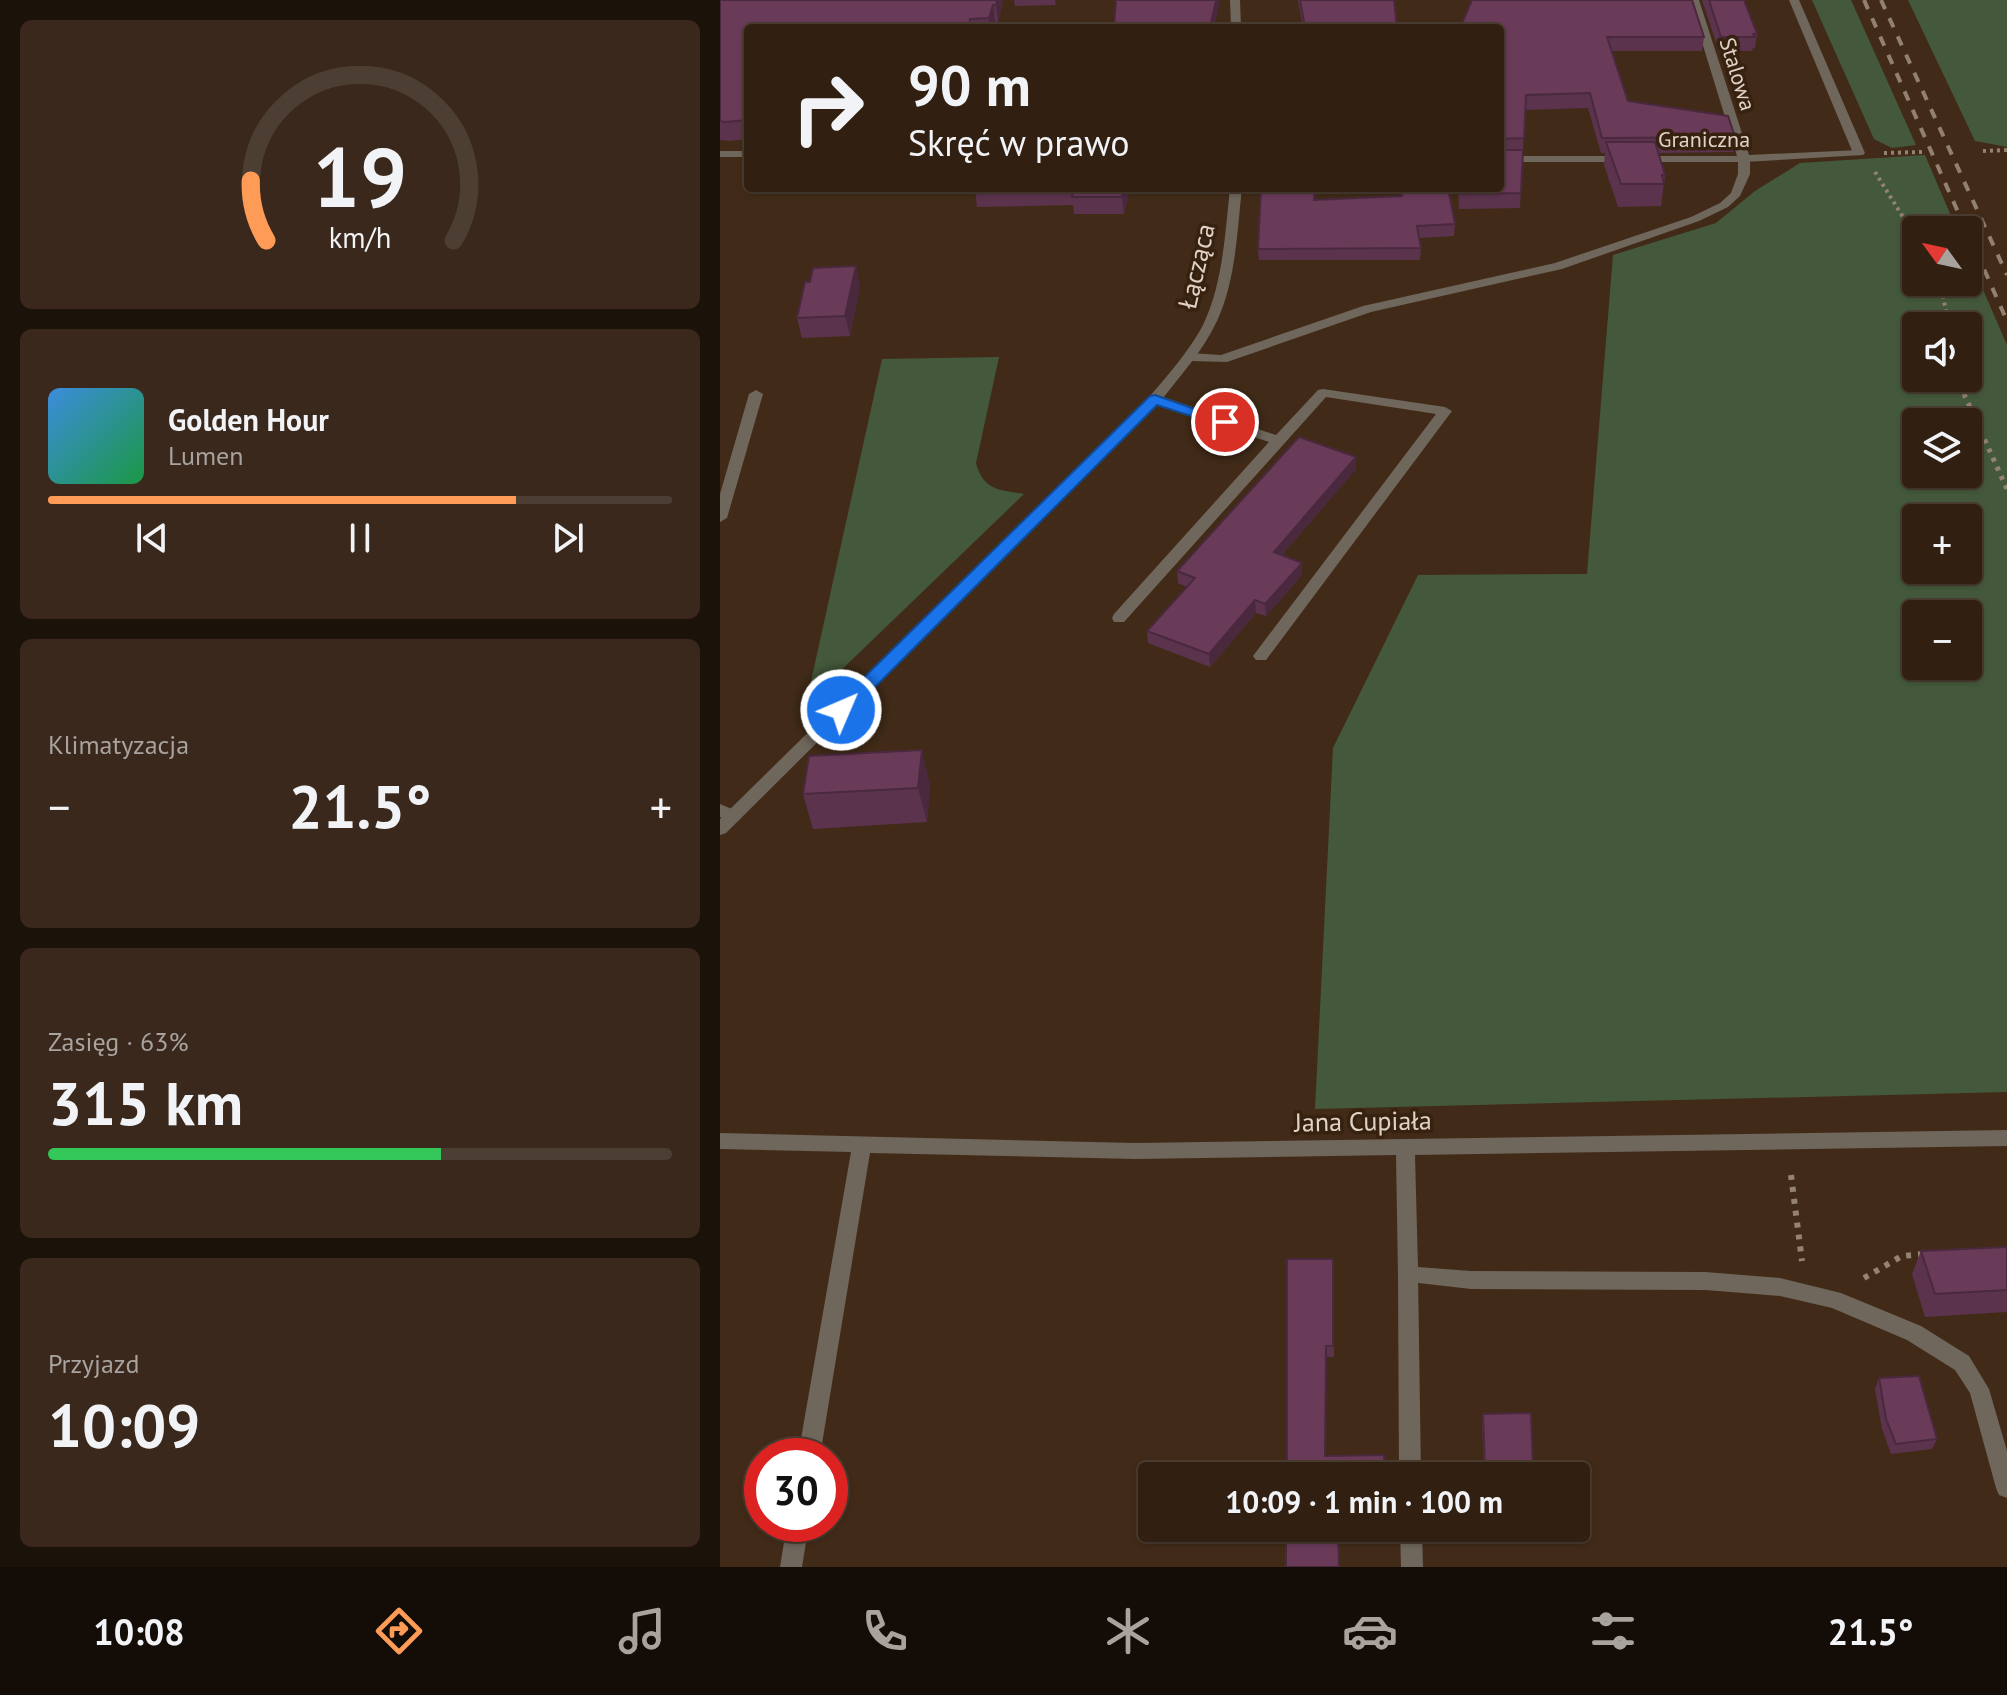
<!DOCTYPE html>
<html lang="pl">
<head>
<meta charset="utf-8">
<style>
  body { margin:0; font-family:"PT Sans",sans-serif; background:#39281b; color:#f1f3f6; height:100vh; display:flex; flex-direction:column; font-size:30px; white-space:nowrap }
  * { box-sizing:border-box; margin:0 }
  p { font-size:26px; color:#a8a39f }
  .icon { flex:none; width:44px; height:44px; fill:none; stroke:currentColor; stroke-width:2; stroke-linecap:round; stroke-linejoin:round }
  .map { position:relative; flex:1; overflow:hidden }
  .drawer { display:flex; flex-direction:column; gap:20px; padding:20px; background:#1b120a; width:720px }
  .drawer>* { flex:none }
  .guide { position:absolute; left:24px; top:24px; width:760px; height:168px; border-radius:8px; box-shadow:0 2px 6px #0004,0 0 0 2px #4c3e32; background:#312012; color:#f1f3f6; overflow:hidden }
  .needle { width:52px; rotate:303deg }
  .fabs { position:absolute; left:1182px; top:216px; display:grid; gap:16px }
  .fabs a { display:grid; place-items:center; width:80px; height:80px; border-radius:8px; background:#312012; box-shadow:0 2px 6px #0004,0 0 0 2px #4c3e32; font-size:40px }
  .speed { position:absolute; left:24px; top:1438px; display:flex; gap:16px; font-size:40px; font-weight:700; text-align:center }
  .speed>* { display:grid; place-content:center; width:104px; height:104px; border-radius:50%; background:#312012; box-shadow:0 2px 6px #0004,0 0 0 2px #4c3e32; line-height:1 }
  .speed .limit { border:12px solid #d22; background:#fff; color:#111 }
  .pin { position:absolute; display:grid; place-items:center; width:68px; height:68px; color:#fff; margin:-34px; border:4px solid #fff; border-radius:50%; box-shadow:0 2px 8px #0007 }
  .me { position:absolute; width:88px; margin:-44px; rotate:45deg; stroke-linejoin:round; filter:drop-shadow(0 0 6px #0008) }
  .turn { display:flex; align-items:center; gap:28px; height:168px; padding:0 32px; font-size:36px }
  .turn .icon { width:104px; height:104px; stroke-width:2.5 }
  .turn b { display:block; font-size:56px; line-height:68px }
  .big { font-size:60px; font-weight:600; line-height:1.1 }
  .drawer .card { flex:1; display:flex; flex-direction:column; justify-content:center; gap:12px; min-width:0; padding:0 28px; border-radius:12px; background:#39281b }
  .drawer .dial { align-items:center; gap:0 }
  .dial svg { height:208px; overflow:visible; fill:none; stroke:#4c3e32; stroke-width:7; stroke-linecap:round; text-anchor:middle }
  .dial text { fill:#f1f3f6; stroke:none }
  .song { display:flex; align-items:center; gap:24px }
  .cover { width:96px; height:96px; border-radius:12px; background:linear-gradient(135deg,hsl(210 70% 55%),hsl(140 70% 35%)) }
  .played { height:8px; border-radius:4px; background:linear-gradient(90deg,#fe9c57 75%,#4c3e32 75%) }
  .keys { display:flex; justify-content:space-around; direction:ltr }
  .heat { display:flex; justify-content:space-between; align-items:center; font-size:44px; direction:ltr }
  .charge { height:12px; border-radius:6px; background:linear-gradient(90deg,#34c759 63%,#4c3e32 0) }
  .trip { position:absolute; left:418px; top:1462px; width:452px; height:80px; border-radius:8px; background:#312012; box-shadow:0 2px 6px #0004,0 0 0 2px #4c3e32; font-weight:600; line-height:80px; text-align:center }
  .menu { display:flex; height:128px; justify-content:space-around; align-items:center; background:#140d07; color:#a8a39f }
  .menu .icon { width:56px; height:56px }
  .menu .on { color:#fe9c57 }
  .menu b { font-size:36px; color:#f1f3f6 }
  main { display:flex; flex:1; min-height:0 }
  .map>svg:first-child { display:block }
  .green { fill:#44593b; fill-rule:evenodd }
  .lines { fill:none; stroke-linecap:round; stroke-linejoin:round }
  .path-far2 { stroke:#948373; stroke-width:4; stroke-dasharray:3 4; stroke-linecap:butt }
  .path-far1 { stroke:#948373; stroke-width:5; stroke-dasharray:4 6; stroke-linecap:butt }
  .path { stroke:#948373; stroke-width:6; stroke-dasharray:5 7; stroke-linecap:butt }
  .lane { fill:#6f665c; fill-rule:evenodd }
  .street { fill:#6f665c; fill-rule:evenodd }
  .rail { stroke:#928070; stroke-width:4; stroke-dasharray:10 10; stroke-linecap:butt }
  .wall { fill:#5b334d }
  .shaded-wall { fill:#4a293e }
  .building { fill:#6a3b59; stroke:#4a293e; stroke-width:2 }
  .route { fill:#1a73e8; stroke:#114b97; stroke-width:2 }
  .labels { text-anchor:middle; dominant-baseline:central; stroke-width:7; stroke-linejoin:round; paint-order:stroke }
  .far-street-label { font-size:22px; fill:#e0d2c6; stroke:#37210f }
  .street-label { font-size:26px; fill:#e0d2c6; stroke:#37210f }
</style>
</head>
<body>
<main>
<section class="drawer">
<div class="card dial"><svg viewBox="0 0 100 80">
<path d="M14 69A42 42 0 1 1 86 69"/>
<path d="M14 69A42 42 0 0 1 8 46" stroke="#fe9c57"/>
<text x="50" y="56" font-size="32" font-weight="700">19</text>
<text x="50" y="72" font-size="11">km/h</text>
</svg></div>
<div class="card">
<div class="song"><i class="cover"></i><div><b>Golden Hour</b><p>Lumen</p></div></div>
<div class="played"></div>
<div class="keys"><svg class="icon" aria-label="previous" viewBox="0 0 24 24"><path d="M18 5L8 12l10 7zM5 5v14"/></svg><svg class="icon" aria-label="pause" viewBox="0 0 24 24"><path d="M8 5v14M16 5v14"/></svg><svg class="icon" aria-label="next" viewBox="0 0 24 24"><path d="M6 5l10 7-10 7zM19 5v14"/></svg></div>
</div>
<div class="card"><p>Klimatyzacja</p>
<div class="heat"><a>−</a><b class="big">21.5°</b><a>+</a></div>
</div>
<div class="card"><p>Zasięg · 63%</p><b class="big">315 km</b><div class="charge"></div></div>
<div class="card"><p>Przyjazd</p><b class="big">10:09</b></div>
</section>
<div class="map">
<svg width="1287" height="1567" viewBox="0 0 1287 1567">
  <rect width="100%" height="100%" fill="#412b18"/>
  <g class="green">
    <path d="M 1092,0 L 1131,0 L 1196,145 L 1172,148 L 1154,139 Z"/>
    <path d="M 1188,0 L 1287,0 L 1287,147 L 1255,141 Z"/>
    <path d="M 1205,155 L 1237,230 L 1196,230 L 1196,282 L 1248,282 L 1248,255 L 1287,345 L 1287,1092 L 595,1109 L 613,748 L 698,575 L 867,574 L 893,255 L 996,223 L 1035,191 L 1080,163 ZM 1248,326 L 1248,378 L 1196,378 L 1196,326 ZM 1248,422 L 1248,474 L 1196,474 L 1196,422 ZM 1248,518 L 1248,570 L 1196,570 L 1196,518 ZM 1248,614 L 1248,666 L 1196,666 L 1196,614 Z"/>
    <path d="M 279,357 L 256,463 C 263,490 279,490 304,494 L 86,704 L 162,359 Z"/>
  </g>
  <g class="lines">
    <g class="path-far2">
      <path d="M 1263,151 L 1287,150"/>
      <path d="M 1164,153 L 1202,152"/>
      <path d="M 1155,172 L 1196,238"/>
      <path d="M 1220,282 L 1229,326"/>
      <path d="M 1237,378 L 1245,396"/>
    </g>
    <path class="path-far1" d="M 1244,394 L 1287,489"/>
    <g class="path">
      <path d="M 1071,1175 L 1082,1261"/>
      <path d="M 1144,1278 L 1182,1256 L 1204,1254"/>
    </g>
    <g class="lane">
      <path d="M 1069,0 L 1079,0 L 1145,153 L 1143,155 L 1133,153 Z"/>
      <path d="M 1024,156 L 1030,159 L 1030,174 L 1020,196 L 1008,207 L 979,221 L 842,269 L 651,312 L 507,362 L 470,361 L 464,357 L 470,353 L 501,355 L 643,306 L 835,263 L 971,217 L 1000,203 L 1011,193 L 1018,174 L 1018,159 Z"/>
      <path d="M 603,389 L 725,407 L 732,411 L 546,660 L 536,660 L 533,656 L 716,414 L 606,397 L 404,622 L 394,622 L 392,618 L 394,614 L 549,442 L 430,402 L 430,396 L 440,396 L 556,435 L 598,390 Z"/>
      <path d="M 36,390 L 43,394 L 7,518 L 0,522 L 0,494 L 29,394 Z"/>
      <path d="M 0,804 L 19,812 L 21,816 L 19,820 L 13,822 L 0,817 Z"/>
      <path d="M 688,1266 L 695,1269 L 698,1275 L 701,1476 L 679,1476 L 678,1275 L 681,1269 Z"/>
      <path d="M 680,1528 L 702,1528 L 703,1567 L 681,1567 Z"/>
    </g>
    <g class="street">
      <path d="M 510,0 L 520,0 L 521,28 L 511,28 Z"/>
      <path d="M 969,0 L 979,0 L 1029,155 L 1139,150 L 1143,151 L 1143,155 L 1024,162 L 780,162 L 780,156 L 1017,156 Z"/>
      <rect x="0" y="151" width="28" height="6"/>
      <path d="M 510,188 L 522,188 C 517,232 516,280 497,321 C 483,351 460,376 440,402 L 6,833 L 0,835 L 0,819 L 430,396 C 449,374 468,352 482,327 C 503,285 505,234 510,188 Z"/>
      <path d="M 1287,1130 L 1287,1146 L 695,1155 L 698,1267 L 751,1271 L 985,1272 L 1060,1278 L 1121,1293 L 1201,1326 L 1249,1356 L 1269,1389 L 1287,1451 L 1287,1498 L 1279,1495 L 1276,1488 L 1250,1393 L 1235,1370 L 1187,1340 L 1112,1308 L 1060,1296 L 985,1290 L 751,1289 L 681,1281 L 678,1275 L 676,1155 L 415,1159 L 150,1153 L 100,1456 L 78,1456 L 131,1152 L 0,1149 L 0,1133 L 415,1143 Z"/>
      <path d="M 67,1524 L 89,1524 L 82,1567 L 60,1567 Z"/>
    </g>
    <g class="rail">
      <path d="M 1144,0 L 1246,230"/>
      <path d="M 1161,0 L 1287,275"/>
      <path d="M 1248,233 L 1287,321"/>
    </g>
  </g>
  <g class="wall">
    <path d="M 0,0 L 283,0 L 278,23 L 275,23 L 274,28 L 28,28 L 28,139 L 10,141 L 0,140 Z"/>
    <path d="M 294,0 L 335,0 L 336,5 L 295,6 Z"/>
    <path d="M 578,0 L 674,0 L 677,28 L 583,28 Z"/>
    <path d="M 752,0 L 984,37 L 982,51 L 892,51 L 908,101 L 1015,137 L 1013,152 L 938,153 L 945,175 L 941,206 L 898,207 L 884,165 L 885,153 L 881,153 L 868,108 L 805,110 L 800,208 L 739,209 L 738,188 L 780,188 Z"/>
    <path d="M 982,0 L 1024,0 L 1037,34 L 1035,48 L 1033,48 L 1032,51 L 999,51 Z"/>
    <path d="M 255,188 L 410,188 L 404,214 L 354,214 L 353,205 L 257,207 Z"/>
    <path d="M 681,188 L 735,224 L 734,236 L 699,238 L 701,248 L 700,260 L 539,260 L 538,249 L 596,200 L 681,196 Z"/>
    <path d="M 140,286 L 130,336 L 82,338 L 77,318 Z"/>
    <path d="M 636,457 L 636,469 L 562,555 L 582,563 L 582,575 L 546,616 L 536,613 L 490,667 L 428,643 L 427,631 L 467,587 L 458,583 L 457,571 Z"/>
    <path d="M 210,785 L 207,822 L 93,829 L 83,794 Z"/>
    <path d="M 1287,1247 L 1287,1312 L 1205,1317 L 1192,1274 L 1201,1251 Z"/>
    <path d="M 613,1259 L 614,1357 L 606,1357 L 606,1456 L 567,1476 Z"/>
    <path d="M 1159,1378 L 1217,1439 L 1212,1449 L 1171,1454 L 1162,1429 L 1155,1389 Z"/>
    <path d="M 763,1414 L 813,1470 L 812,1476 L 764,1476 L 762,1424 Z"/>
    <path d="M 566,1528 L 667,1528 L 666,1540 L 618,1542 Z"/>
  </g>
  <g class="shaded-wall">
    <path d="M 277,0 L 283,0 L 278,23 L 276,5 Z"/>
    <path d="M 496,0 L 500,0 L 494,28 L 490,28 Z"/>
    <path d="M 273,5 L 275,23 L 274,28 L 270,28 L 269,18 Z"/>
    <path d="M 404,188 L 410,188 L 404,214 L 402,197 Z"/>
    <path d="M 136,266 L 140,286 L 130,336 L 125,316 Z"/>
    <path d="M 636,457 L 636,469 L 554,564 L 554,552 Z"/>
    <path d="M 582,563 L 582,575 L 546,616 L 545,604 Z"/>
    <path d="M 535,600 L 536,613 L 490,667 L 489,654 Z"/>
    <path d="M 202,750 L 210,785 L 207,822 L 198,788 Z"/>
  </g>
  <g class="building">
    <path d="M 0,0 L 277,0 L 276,5 L 273,5 L 269,18 L 250,19 L 249,28 L 28,28 L 28,120 L 5,122 L 0,121 Z"/>
    <path d="M 396,0 L 496,0 L 490,28 L 394,28 Z"/>
    <path d="M 580,0 L 674,0 L 677,28 L 585,28 Z"/>
    <path d="M 752,0 L 972,0 L 984,37 L 887,37 L 908,101 L 1008,116 L 1015,137 L 882,138 L 870,93 L 806,95 L 804,138 L 780,139 L 780,28 L 740,28 Z"/>
    <path d="M 989,0 L 1024,0 L 1037,34 L 1033,34 L 1035,37 L 1001,37 Z"/>
    <path d="M 886,142 L 935,142 L 945,175 L 942,175 L 944,184 L 901,184 Z"/>
    <path d="M 780,148 L 781,150 L 803,150 L 801,193 L 740,194 L 739,188 L 780,188 Z"/>
    <path d="M 255,188 L 346,188 L 255,190 Z"/>
    <path d="M 354,188 L 404,188 L 402,197 L 352,197 Z"/>
    <path d="M 541,188 L 595,188 L 594,200 L 682,196 L 681,188 L 728,188 L 735,224 L 697,226 L 701,248 L 538,249 Z"/>
    <path d="M 136,266 L 125,316 L 77,318 L 85,282 L 90,282 L 93,268 Z"/>
    <path d="M 579,437 L 636,457 L 554,552 L 582,563 L 545,604 L 535,600 L 489,654 L 427,631 L 475,578 L 457,571 Z"/>
    <path d="M 202,750 L 198,788 L 83,794 L 89,756 Z"/>
    <path d="M 1287,1247 L 1287,1290 L 1215,1294 L 1201,1251 Z"/>
    <path d="M 567,1259 L 613,1259 L 613,1346 L 606,1346 L 605,1456 L 664,1455 L 665,1476 L 567,1476 Z"/>
    <path d="M 1199,1376 L 1217,1439 L 1176,1444 L 1166,1419 L 1159,1378 Z"/>
    <path d="M 811,1413 L 813,1470 L 765,1470 L 763,1414 Z"/>
    <path d="M 566,1528 L 667,1528 L 667,1530 L 618,1532 L 619,1567 L 566,1567 Z"/>
  </g>
  <path class="route" d="M 435,395 L 512,422 L 505,427 L 437,405 L 127,715 L 115,715 L 112,710 L 115,706 L 430,396 Z"/>
  <g class="labels">
    <g class="far-street-label">
      <text transform="translate(1018 74) rotate(73)">Stalowa</text>
      <text x="984" y="139">Graniczna</text>
    </g>
    <g class="street-label">
      <text transform="translate(476 266) rotate(-77)">Łącząca</text>
      <text transform="translate(643 1121) rotate(-1)">Jana Cupiała</text>
    </g>
  </g>
</svg>
<div class="fabs">
<a><svg class="needle" viewBox="-14 -14 28 28"><path d="M0-13l5 13h-10z" fill="#e53935"/><path d="M0 13l5-13h-10z" fill="#a8a39f"/></svg></a>
<a><svg class="icon" aria-label="sound" viewBox="0 0 24 24"><path d="M4 9h4l5-4v14l-5-4H4zM17 9q2 3 0 6"/></svg></a>
<a><svg class="icon" aria-label="layers" viewBox="0 0 24 24"><path d="M12 4l9 5-9 5-9-5zM3 14l9 5 9-5"/></svg></a>
<a>+</a>
<a>−</a>
</div>
<div class="speed"><div class="limit">30</div></div>
<div class="pin" style="left:505px;top:422px;background:#d93025"><svg class="icon" aria-label="arrive" viewBox="0 0 24 24"><path d="M6 21V4h12l-3 4 3 4H6"/></svg></div>
<svg class="me" style="left:121px;top:710px" viewBox="-20 -20 40 40"><circle r="17" fill="#1a73e8" stroke="#fff" stroke-width="3"/><path d="M0-11L8 9 0 5-8 9z" fill="#fff"/></svg>
<div class="trip">10:09 · 1 min · 100 m</div>
<div class="guide">
<div class="turn"><svg class="icon" aria-label="right" viewBox="0 0 24 24"><path d="M7 20v-9h11M14 6l5 5-5 5"/></svg><div><b>90 m</b>Skręć w prawo</div></div>
</div>
</div>
</main>
<nav class="menu">
<b>10:08</b>
<svg class="icon on" aria-label="directions" viewBox="0 0 24 24"><path d="M12 3l9 9-9 9-9-9zM9 14v-3h6M13 9l2 2-2 2"/></svg>
<svg class="icon" aria-label="music" viewBox="0 0 24 24"><path d="M9 18V5l10-2v13"/><circle cx="6" cy="18" r="3"/><circle cx="16" cy="16" r="3"/></svg>
<svg class="icon" aria-label="phone" viewBox="0 0 24 24"><path d="M5 4h4l2 5-3 2q2 4 5 5l2-3 5 2v4C11 20 4 13 5 4z"/></svg>
<svg class="icon" aria-label="climate" viewBox="0 0 24 24"><path d="M12 3v18M4 7l16 10M4 17L20 7"/></svg>
<svg class="icon" aria-label="car" viewBox="0 0 24 24"><path d="M5 17H2v-5l4-1 3-4h7l3 4 3 1v5h-3M9 17h6M6 11h13"/><circle cx="7" cy="17" r="2"/><circle cx="17" cy="17" r="2"/></svg>
<svg class="icon" aria-label="filters" viewBox="0 0 24 24"><path d="M4 7h16M4 17h16"/><circle cx="9" cy="7" r="2"/><circle cx="15" cy="17" r="2"/></svg>
<b>21.5°</b>
</nav>
</body>
</html>
